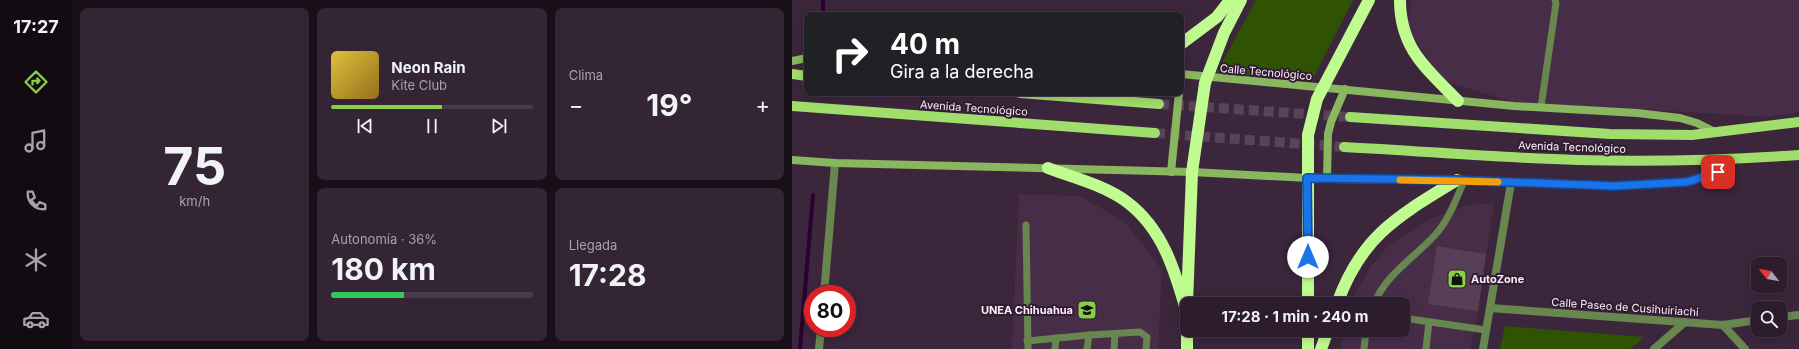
<!DOCTYPE html>
<html lang="es">
<head>
<meta charset="utf-8">
<style>
  body { margin:0; font-family:Inter,sans-serif; background:#342535; color:#f1f3f6; height:100vh; display:flex; flex-direction:column; font-size:15px; white-space:nowrap }
  * { box-sizing:border-box; margin:0 }
  p { font-size:13px; color:#a6a1aa }
  .icon { flex:none; width:22px; height:22px; fill:none; stroke:currentColor; stroke-width:2; stroke-linecap:round; stroke-linejoin:round }
  .map { position:relative; flex:1; overflow:hidden }
  .details { display:flex; flex-direction:column; gap:8px; padding:8px; background:#180f19; width:720px }
  .details>* { flex:none }
  .guide { position:absolute; left:12px; top:12px; width:380px; height:84px; border-radius:8px; box-shadow:0 2px 10px #0003,0 0 0 1px #483a49; background:#202124; color:#fff; overflow:hidden }
  .needle { width:26px; rotate:301deg }
  .fabs { position:absolute; left:959px; top:257px; display:grid; gap:8px }
  .fabs a { display:grid; place-items:center; width:36px; height:36px; border-radius:8px; background:#2c1c2d; box-shadow:0 2px 10px #0003,0 0 0 1px #483a49; font-size:20px }
  .speed { position:absolute; left:12px; top:285px; display:flex; gap:8px; font-size:20px; font-weight:700; text-align:center }
  .speed>* { display:grid; place-content:center; width:52px; height:52px; border-radius:50%; background:#2c1c2d; box-shadow:0 2px 10px #0003,0 0 0 1px #483a49; line-height:1 }
  .speed .limit { border:6px solid #d22; background:#fff; color:#111 }
  .pin { position:absolute; display:grid; place-items:center; width:34px; height:34px; color:#fff; margin:-17px; border-radius:8px; box-shadow:0 2px 6px #0006 }
  .me { position:absolute; width:44px; margin:-22px; rotate:0deg; stroke-linejoin:round; filter:drop-shadow(0 0 3px #0008) }
  .turn { display:flex; align-items:center; gap:14px; height:84px; padding:0 20px; font-size:18px }
  .turn .icon { width:52px; height:52px; stroke-width:2.5 }
  .turn b { display:block; font-size:28px; line-height:34px }
  .big { font-size:30px; font-weight:700; line-height:1.1 }
  .details .tile { flex:1; display:flex; flex-direction:column; justify-content:center; gap:6px; min-width:0; padding:0 14px; border-radius:8px; background:#342535 }
  .details .dial { align-items:center; gap:0 }
  .dial b { font-size:52px; line-height:1 }
  .song { display:flex; align-items:center; gap:12px }
  .cover { width:48px; height:48px; border-radius:6px; background:linear-gradient(135deg,hsl(50 70% 55%),hsl(40 70% 35%)) }
  .played { height:4px; border-radius:2px; background:linear-gradient(90deg,#8ace47 55%,#483a49 55%) }
  .keys { display:flex; justify-content:space-around; direction:ltr }
  .heat { display:flex; justify-content:space-between; align-items:center; font-size:22px; direction:ltr }
  .charge { height:6px; border-radius:3px; background:linear-gradient(90deg,#34c759 36%,#483a49 0) }
  .details .tiles { flex:1; display:grid; gap:8px; grid-template-columns:repeat(3,1fr) }
  .tile:first-child { grid-row:span 2 }
  .trip { position:absolute; left:388px; top:297px; width:230px; height:40px; border-radius:8px; background:#2c1c2d; box-shadow:0 2px 10px #0003,0 0 0 1px #483a49; font-weight:700; line-height:40px; text-align:center }
  main { display:flex; flex:1; min-height:0 }
  .menu { display:flex; flex-direction:column; width:72px; justify-content:space-around; align-items:center; background:#120b12; color:#a6a1aa }
  .menu .icon { width:28px; height:28px }
  .menu .on { color:#8ace47 }
  .menu b { font-size:18px; color:#f1f3f6 }
  .map>svg:first-child { display:block }
  .built { fill:#482d49 }
  .green { fill:#2f5203 }
  .lines { fill:none; stroke-linecap:round; stroke-linejoin:round }
  .stream { stroke:#2c002f; stroke-width:4 }
  .building { fill:#573f57 }
  .primary-tunnel { stroke:#584459; stroke-width:10; stroke-dasharray:10 5; stroke-linecap:butt }
  .lane { stroke:#688650; stroke-width:7 }
  .street { stroke:#688650; stroke-width:8 }
  .secondary { stroke:#88b760; stroke-width:8 }
  .primary { stroke:#a0dd6a; stroke-width:10 }
  .highway { stroke:#c0fb8f; stroke-width:12 }
  .route-casing { stroke:#114b97; stroke-width:10 }
  .route { stroke:#1a73e8; stroke-width:7 }
  .slow { stroke:#f59e0b; stroke-width:7 }
  .labels { text-anchor:middle; dominant-baseline:central; stroke-width:4; stroke-linejoin:round; paint-order:stroke }
  .street-label { font-size:11px; fill:#fdeefc; stroke:#311c32 }
  .poi-label { font-size:11px; font-weight:bold; fill:#fdeefc; stroke:#311c32; text-anchor:start }
</style>
</head>
<body>
<main>
<nav class="menu">
<b>17:27</b>
<svg class="icon on" aria-label="directions" viewBox="0 0 24 24"><path d="M12 3l9 9-9 9-9-9zM9 14v-3h6M13 9l2 2-2 2"/></svg>
<svg class="icon" aria-label="music" viewBox="0 0 24 24"><path d="M9 18V5l10-2v13"/><circle cx="6" cy="18" r="3"/><circle cx="16" cy="16" r="3"/></svg>
<svg class="icon" aria-label="phone" viewBox="0 0 24 24"><path d="M5 4h4l2 5-3 2q2 4 5 5l2-3 5 2v4C11 20 4 13 5 4z"/></svg>
<svg class="icon" aria-label="climate" viewBox="0 0 24 24"><path d="M12 3v18M4 7l16 10M4 17L20 7"/></svg>
<svg class="icon" aria-label="car" viewBox="0 0 24 24"><path d="M5 17H2v-5l4-1 3-4h7l3 4 3 1v5h-3M9 17h6M6 11h13"/><circle cx="7" cy="17" r="2"/><circle cx="17" cy="17" r="2"/></svg>
</nav>
<section class="details">
<div class="tiles">
<div class="tile dial"><b>75</b><p>km/h</p></div>
<div class="tile">
<div class="song"><i class="cover"></i><div><b>Neon Rain</b><p>Kite Club</p></div></div>
<div class="played"></div>
<div class="keys"><svg class="icon" aria-label="previous" viewBox="0 0 24 24"><path d="M18 5L8 12l10 7zM5 5v14"/></svg><svg class="icon" aria-label="pause" viewBox="0 0 24 24"><path d="M8 5v14M16 5v14"/></svg><svg class="icon" aria-label="next" viewBox="0 0 24 24"><path d="M6 5l10 7-10 7zM19 5v14"/></svg></div>
</div>
<div class="tile"><p>Clima</p>
<div class="heat"><a>−</a><b class="big">19°</b><a>+</a></div>
</div>
<div class="tile"><p>Autonomía · 36%</p><b class="big">180 km</b><div class="charge"></div></div>
<div class="tile"><p>Llegada</p><b class="big">17:28</b></div>
</div>
</section>
<div class="map">
<svg width="1007" height="349" viewBox="0 0 1007 349">
  <rect width="100%" height="100%" fill="#3b263c"/>
  <g class="built">
    <path d="M 620,0 L 1007,0 L 1007,112 L 977,117 L 722,102 L 651,81 L 615,28 Z"/>
    <path d="M 227,194 L 288,196 L 334,223 L 370,270 L 366,349 L 220,349 Z"/>
    <path d="M 702,203 L 686,311 L 678,349 L 549,349 L 551,330 L 611,330 L 611,304 L 559,304 L 564,292 L 579,266 L 598,244 L 639,219 L 675,205 Z"/>
  </g>
  <g class="green">
    <path d="M 464,0 L 561,0 L 520,81 L 425,72 Z"/>
    <path d="M 713,326 L 852,337 L 839,349 L 708,349 Z"/>
  </g>
  <g class="lines">
    <g class="stream">
      <path d="M 31,15 L 31,0"/>
      <path d="M 8,349 L 21,195"/>
    </g>
  </g>
  <path class="building" d="M 645,246 L 694,254 L 686,311 L 636,304 Z"/>
  <g class="lines">
    <g class="primary-tunnel">
      <path d="M 367,104 L 558,117"/>
      <path d="M 363,133 L 552,147"/>
    </g>
    <g class="lane">
      <path d="M 749,107 L 764,3 L 763,0"/>
      <path d="M 234,225 L 236,349"/>
      <path d="M 582,304 C 594,274 622,258 643,235 C 657,220 664,199 672,181"/>
      <path d="M 611,318 L 694,330"/>
      <path d="M 235,341 L 297,335 L 348,332 L 355,337 L 354,349"/>
      <path d="M 263,349 L 264,338"/>
      <path d="M 295,349 L 297,335"/>
      <path d="M 322,349 L 323,334"/>
      <path d="M 572,349 L 574,330"/>
      <path d="M 634,349 L 637,322"/>
    </g>
    <g class="street">
      <path d="M 32,294 L 43,163"/>
      <path d="M 698,308 L 931,325 L 966,320"/>
      <path d="M 988,317 L 1007,315"/>
      <path d="M 931,325 L 953,349"/>
      <path d="M 27,349 L 29,328"/>
      <path d="M 691,349 L 719,183"/>
      <path d="M 862,349 L 893,322"/>
    </g>
    <g class="secondary">
      <path d="M 0,61 L 15,58"/>
      <path d="M 389,74 L 722,106 L 845,113 L 888,118 L 905,123 L 921,131"/>
      <path d="M 0,160 L 43,163 L 400,172 L 535,179 L 665,180 L 822,186 L 895,182 L 926,172 L 943,159"/>
      <path d="M 379,172 L 387,93"/>
      <path d="M 535,179 L 536,134 L 539,122 L 553,89"/>
    </g>
    <g class="primary">
      <path d="M 0,74 L 15,76"/>
      <path d="M 228,93 L 367,104"/>
      <path d="M 0,106 L 363,133"/>
      <path d="M 558,117 L 818,134 L 900,135 L 1007,122"/>
      <path d="M 552,147 C 630,151 708,158 786,160 C 860,162 933,160 1007,155"/>
    </g>
    <g class="highway">
      <path d="M 608,0 C 608,49 635,69 666,101"/>
      <path d="M 389,44 L 425,17 L 438,0"/>
      <path d="M 256,168 C 282,178 312,185 335,202 C 371,229 383,271 395,313"/>
      <path d="M 395,304 L 400,172 L 413,83 L 432,33 L 449,0"/>
      <path d="M 516,304 L 516,135 L 525,99 L 577,0"/>
      <path d="M 545,304 C 569,236 606,216 665,180"/>
      <path d="M 516,330 L 516,349"/>
      <path d="M 395,349 L 395,312"/>
      <path d="M 529,349 L 536,330"/>
    </g>
  </g>
  <g class="lines">
    <g class="route-casing">
      <path id="route" d="M 516,257 L 515,178 L 665,180 L 822,186 L 895,182 L 926,172"/>
    </g>
    <use href="#route" class="route"/>
    <path class="slow" d="M 608,180 L 706,182"/>
  </g>
  <defs>
    <g id="shop-square" transform="scale(1)"><rect x="-9" y="-9" width="18" height="18" rx="4" fill="#8ace47" stroke="#311c32"/><path d="M-5-2.5h2.3a2.7 3.5 0 0 1 5.4 0H5L5.5 6h-11ZM-1.5-2.5h3a1.5 2.3 0 0 0-3 0Z" fill="#111"/></g>
    <g id="university-square" transform="scale(1)"><rect x="-9" y="-9" width="18" height="18" rx="4" fill="#8ace47" stroke="#311c32"/><path d="M0-5L7-2L0 1L-7-2ZM-4 1L0 2.5L4 1V4Q0 6-4 4Z" fill="#111"/></g>
  </defs>
  <g fill-rule="evenodd">
    <use href="#shop-square" x="665" y="279"/>
    <use href="#university-square" x="295" y="310"/>
  </g>
  <g class="labels">
    <g class="street-label">
      <text transform="translate(474 72) rotate(5)">Calle Tecnológico</text>
      <text transform="translate(182 108) rotate(4)">Avenida Tecnológico</text>
      <text transform="translate(780 147) rotate(2)">Avenida Tecnológico</text>
      <text transform="translate(833 307) rotate(4)">Calle Paseo de Cusihuiriachi</text>
    </g>
    <g class="poi-label">
      <text x="679" y="279">AutoZone</text>
      <text x="281" y="310" text-anchor="end">UNEA Chihuahua</text>
    </g>
  </g>
</svg>
<div class="fabs">
<a><svg class="needle" viewBox="-14 -14 28 28"><path d="M0-13l5 13h-10z" fill="#e53935"/><path d="M0 13l5-13h-10z" fill="#a6a1aa"/></svg></a>
<a><svg class="icon" aria-label="search" viewBox="0 0 24 24"><circle cx="10" cy="10" r="6"/><path d="M15 15l6 6"/></svg></a>
</div>
<div class="speed"><div class="limit">80</div></div>
<div class="pin" style="left:926px;top:172px;background:#d93025"><svg class="icon" aria-label="arrive" viewBox="0 0 24 24"><path d="M6 21V4h12l-3 4 3 4H6"/></svg></div>
<svg class="me" style="left:516px;top:257px" viewBox="-20 -20 40 40"><circle r="19" fill="#fff"/><path d="M0-13L10 11 0 6-10 11z" fill="#1a73e8"/></svg>
<div class="trip">17:28 · 1 min · 240 m</div>
<div class="guide">
<div class="turn"><svg class="icon" aria-label="right" viewBox="0 0 24 24"><path d="M7 20v-9h11M14 6l5 5-5 5"/></svg><div><b>40 m</b>Gira a la derecha</div></div>
</div>
</div>
</main>
</body>
</html>
